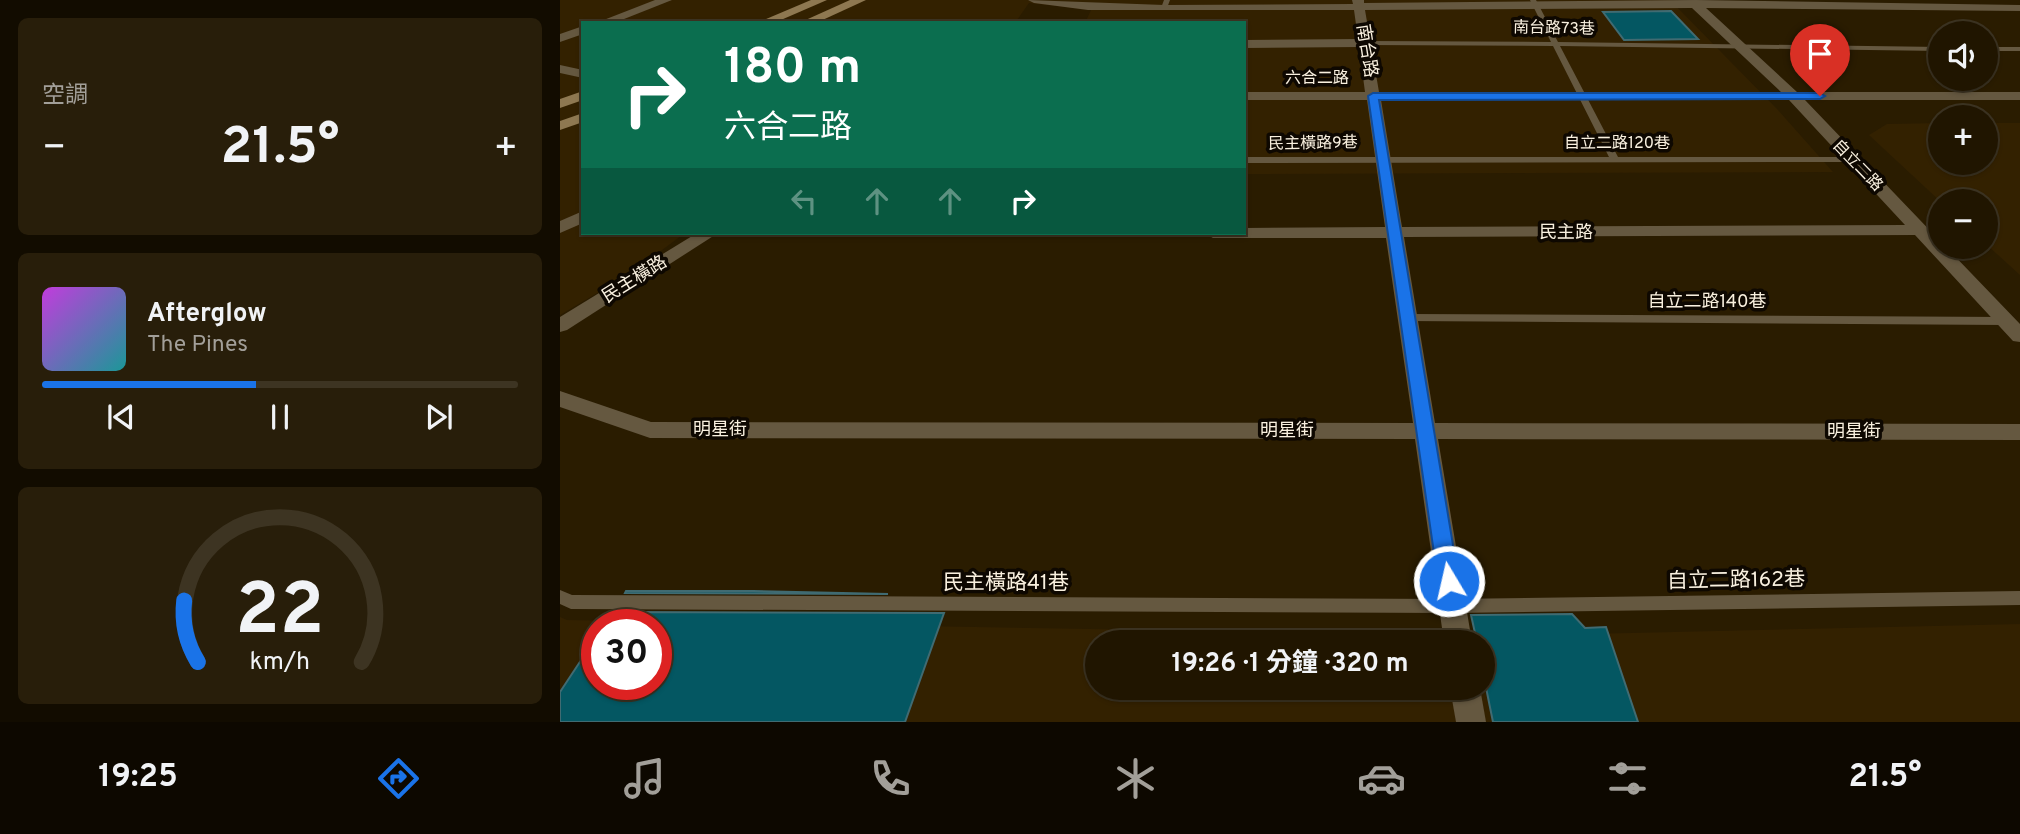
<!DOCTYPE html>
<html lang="zh-TW">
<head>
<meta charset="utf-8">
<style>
  body { margin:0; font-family:Overpass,"Noto Sans TC",sans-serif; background:#281e0a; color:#f1f3f6; height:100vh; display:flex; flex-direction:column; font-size:26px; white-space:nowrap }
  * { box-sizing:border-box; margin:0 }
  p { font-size:23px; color:#a29f99 }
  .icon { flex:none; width:38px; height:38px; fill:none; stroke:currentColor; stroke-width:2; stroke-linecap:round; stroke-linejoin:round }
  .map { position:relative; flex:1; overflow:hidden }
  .panel { display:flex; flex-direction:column; gap:18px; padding:18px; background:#120c00; width:560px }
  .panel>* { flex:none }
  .hud { position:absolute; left:21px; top:21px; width:665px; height:214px; border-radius:0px; box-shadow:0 2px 5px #0004,0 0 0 2px #3d3422; background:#0b6e4f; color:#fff; overflow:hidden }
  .controls { position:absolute; left:1368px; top:21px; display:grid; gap:14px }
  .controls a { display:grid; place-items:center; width:70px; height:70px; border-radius:50%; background:#201500; box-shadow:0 2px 5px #0004,0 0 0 2px #3d3422; font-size:35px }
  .speed { position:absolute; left:21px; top:609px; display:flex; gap:14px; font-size:35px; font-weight:700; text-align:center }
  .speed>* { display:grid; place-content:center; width:91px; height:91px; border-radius:50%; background:#201500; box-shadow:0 2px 5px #0004,0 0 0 2px #3d3422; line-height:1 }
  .speed .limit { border:10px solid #d22; background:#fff; color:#111 }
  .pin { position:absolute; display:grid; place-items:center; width:60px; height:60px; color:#fff; margin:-72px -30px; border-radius:50% 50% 50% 0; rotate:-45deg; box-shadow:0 0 7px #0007 }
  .pin .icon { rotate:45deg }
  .me { position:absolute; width:77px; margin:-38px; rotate:351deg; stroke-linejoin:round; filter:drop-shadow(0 0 5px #0008) }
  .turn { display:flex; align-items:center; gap:24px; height:147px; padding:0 28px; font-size:32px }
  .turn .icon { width:91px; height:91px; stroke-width:2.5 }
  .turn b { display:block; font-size:49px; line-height:60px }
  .lanes { display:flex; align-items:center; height:66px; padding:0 28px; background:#0003; justify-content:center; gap:35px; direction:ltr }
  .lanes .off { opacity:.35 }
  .big { font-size:52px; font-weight:700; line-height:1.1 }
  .panel .widget { flex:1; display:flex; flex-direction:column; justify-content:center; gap:10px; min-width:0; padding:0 24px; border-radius:10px; background:#281e0a }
  .panel .dial { align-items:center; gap:0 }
  .dial svg { height:182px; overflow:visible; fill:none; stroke:#3d3422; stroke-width:7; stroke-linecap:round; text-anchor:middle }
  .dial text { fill:#f1f3f6; stroke:none }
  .song { display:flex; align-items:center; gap:21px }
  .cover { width:84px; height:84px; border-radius:10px; background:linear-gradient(135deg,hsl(290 70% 55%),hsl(180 70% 35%)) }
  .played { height:7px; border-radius:4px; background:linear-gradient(90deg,#1a73e8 45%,#3d3422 45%) }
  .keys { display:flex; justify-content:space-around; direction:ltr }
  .heat { display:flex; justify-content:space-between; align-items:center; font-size:38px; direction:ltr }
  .trip { position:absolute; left:525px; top:630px; width:410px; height:70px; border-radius:35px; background:#201500; box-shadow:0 2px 5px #0004,0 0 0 2px #3d3422; font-weight:700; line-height:70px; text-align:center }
  .dock { display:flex; height:112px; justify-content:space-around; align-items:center; background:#0d0800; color:#a29f99 }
  .dock .icon { width:49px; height:49px }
  .dock .on { color:#1a73e8 }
  .dock b { font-size:32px; color:#f1f3f6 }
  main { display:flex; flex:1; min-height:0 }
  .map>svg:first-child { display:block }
  .built { fill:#332100; fill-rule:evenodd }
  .building { fill:#045762; stroke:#406b72; stroke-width:2 }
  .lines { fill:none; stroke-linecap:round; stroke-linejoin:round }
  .lane { fill:#655840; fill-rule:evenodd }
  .street { fill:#655840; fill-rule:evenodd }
  .secondary { fill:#8e7851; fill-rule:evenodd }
  .route { fill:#1a73e8; stroke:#114b97; stroke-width:2 }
  .labels { text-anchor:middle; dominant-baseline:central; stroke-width:7; stroke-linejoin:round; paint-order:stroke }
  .far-street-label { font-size:16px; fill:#f9f0df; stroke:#0e0801 }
  .street-label { font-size:18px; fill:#f9f0df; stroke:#0e0801 }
  .near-street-label { font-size:21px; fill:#f9f0df; stroke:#0e0801 }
</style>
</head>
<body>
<main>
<section class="panel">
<div class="widget"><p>空調</p>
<div class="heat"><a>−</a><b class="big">21.5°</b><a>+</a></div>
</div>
<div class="widget">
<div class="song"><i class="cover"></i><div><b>Afterglow</b><p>The Pines</p></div></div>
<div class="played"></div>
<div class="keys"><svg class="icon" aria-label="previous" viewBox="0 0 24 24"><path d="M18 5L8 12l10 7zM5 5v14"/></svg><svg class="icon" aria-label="pause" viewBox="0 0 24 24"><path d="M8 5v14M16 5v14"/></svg><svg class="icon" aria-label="next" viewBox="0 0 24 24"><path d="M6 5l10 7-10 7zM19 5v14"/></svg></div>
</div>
<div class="widget dial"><svg viewBox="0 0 100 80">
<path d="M14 69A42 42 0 1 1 86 69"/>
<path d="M14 69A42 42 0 0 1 8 42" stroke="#1a73e8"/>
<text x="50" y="56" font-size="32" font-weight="700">22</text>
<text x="50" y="72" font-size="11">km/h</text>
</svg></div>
</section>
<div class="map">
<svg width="1460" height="722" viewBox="0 0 1460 722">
  <rect width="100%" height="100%" fill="#2a1c00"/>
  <g class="built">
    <path d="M 0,0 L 1110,0 L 1218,110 L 1273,172 L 684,174 L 684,23 L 525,23 L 531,10 L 469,3 L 455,23 L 23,23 L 23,233 L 125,233 L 71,273 L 0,315 Z"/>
    <path d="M 1381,123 L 1381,163 L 1426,163 L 1426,123 L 1460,123 L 1460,275 L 1426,244 L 1426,201 L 1381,202 L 1309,135 L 1327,124 Z"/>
    <path d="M 0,617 L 7,620 L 939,636 L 1460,624 L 1460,722 L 0,722 ZM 37,625 L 96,625 L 96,684 L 37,684 ZM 537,642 L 922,642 L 922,688 L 537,688 Z"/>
  </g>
  <g class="building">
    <path d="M 1111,11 L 1138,39 L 1064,40 L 1043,12 Z"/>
    <path d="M 66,591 L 193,591 L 328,594 L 65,593 Z"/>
    <path d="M 53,612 L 384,613 L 345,722 L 0,722 L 0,692 L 37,636 L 37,684 L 96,684 L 96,625 L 44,625 Z"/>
    <path d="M 1012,614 L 1025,628 L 1046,627 L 1078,722 L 933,722 L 922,668 L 922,642 L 917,642 L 911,615 Z"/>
  </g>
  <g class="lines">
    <g class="lane">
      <path d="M 604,0 L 610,0 L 607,8 L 604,10 L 601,8 Z"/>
      <path d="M 970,0 L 976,0 L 998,42 L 1381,47 L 1381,51 L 1000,46 L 1058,157 L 1294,157 L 1294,161 L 1291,162 L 684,163 L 684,157 L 1049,157 L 993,46 L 805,45 L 801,43 L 805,41 L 991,42 Z"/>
      <rect x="1426" y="47" width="34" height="4"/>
      <path d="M 848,314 L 1445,317 L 1451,321 L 1445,325 L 844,321 L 842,318 Z"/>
      <path d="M 0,590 L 12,595 L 892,599 L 1460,591 L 1460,605 L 892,613 L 11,609 L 0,604 Z"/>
    </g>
    <g class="street">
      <path d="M 95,0 L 112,0 L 54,23 L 36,23 Z"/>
      <path d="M 468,0 L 604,5 L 793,4 L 792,0 L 804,0 L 804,3 L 1136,0 L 1460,5 L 1460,11 L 1146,8 L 1237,92 L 1460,92 L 1460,100 L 1245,100 L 1381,242 L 1381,247 L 1386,247 L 1460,324 L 1460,342 L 1453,341 L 1355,235 L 844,237 L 875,423 L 1460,424 L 1460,440 L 878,439 L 912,642 L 884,642 L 855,439 L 90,438 L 0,407 L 0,391 L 91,422 L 853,423 L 826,238 L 653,238 L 644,233 L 684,233 L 684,228 L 825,227 L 807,100 L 684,100 L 684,92 L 805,92 L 799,47 L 684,48 L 684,40 L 798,39 L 794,10 L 528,10 L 474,3 ZM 1132,8 L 1221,92 L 819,92 L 805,10 ZM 821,100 L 1229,100 L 1345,225 L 842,227 Z"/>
      <path d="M 23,26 L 23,34 L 0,42 L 0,34 Z"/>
      <path d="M 0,65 L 23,70 L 23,78 L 0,73 Z"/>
      <path d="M 23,211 L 23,223 L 0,233 L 0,221 Z"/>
      <path d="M 137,233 L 158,233 L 7,330 L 0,332 L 0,317 Z"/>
      <path d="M 890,688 L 920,688 L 926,722 L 896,722 Z"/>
    </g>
    <g class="secondary">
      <path d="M 251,0 L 267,0 L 214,23 L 197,23 Z"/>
      <path d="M 290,0 L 306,0 L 256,23 L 239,23 Z"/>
      <path d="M 23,91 L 23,100 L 0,108 L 0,99 Z"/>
      <path d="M 23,113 L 23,122 L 0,130 L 0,121 Z"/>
    </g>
  </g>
  <path class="route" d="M 813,93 L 1260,93 L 1265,96 L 1260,99 L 819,100 L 899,581 L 896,587 L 889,589 L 881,587 L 878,581 L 808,96 Z"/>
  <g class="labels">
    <g class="far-street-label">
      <text transform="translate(994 29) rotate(1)">南台路73巷</text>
      <text x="757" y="79">六合二路</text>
      <text transform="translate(753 144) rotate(-1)">民主橫路9巷</text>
      <text x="1057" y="144">自立二路120巷</text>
      <text transform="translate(1297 166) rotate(46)">自立二路</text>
    </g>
    <g class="street-label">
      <text transform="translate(806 51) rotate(81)">南台路</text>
      <text x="1006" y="233">民主路</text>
      <text transform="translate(75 280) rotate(-32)">民主橫路</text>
      <text x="1147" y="302">自立二路140巷</text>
      <text x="160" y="430">明星街</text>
      <text x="727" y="431">明星街</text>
      <text x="1294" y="432">明星街</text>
    </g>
    <g class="near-street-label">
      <text transform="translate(1176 581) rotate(-1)">自立二路162巷</text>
      <text x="446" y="583">民主橫路41巷</text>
    </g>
  </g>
</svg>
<div class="controls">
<a><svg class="icon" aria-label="sound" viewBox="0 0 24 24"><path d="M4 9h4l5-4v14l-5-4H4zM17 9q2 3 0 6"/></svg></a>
<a>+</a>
<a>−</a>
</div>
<div class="speed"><div class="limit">30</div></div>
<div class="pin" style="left:1260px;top:96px;background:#d93025"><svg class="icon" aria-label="arrive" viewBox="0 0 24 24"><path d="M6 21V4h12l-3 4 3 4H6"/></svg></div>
<svg class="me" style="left:889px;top:581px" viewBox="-20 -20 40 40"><circle r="17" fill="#1a73e8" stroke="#fff" stroke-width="3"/><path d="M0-11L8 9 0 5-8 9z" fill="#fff"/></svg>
<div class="trip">19:26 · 1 分鐘 · 320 m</div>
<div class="hud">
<div class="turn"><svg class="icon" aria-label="right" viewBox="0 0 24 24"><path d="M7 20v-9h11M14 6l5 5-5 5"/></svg><div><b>180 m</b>六合二路</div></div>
<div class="lanes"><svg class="icon off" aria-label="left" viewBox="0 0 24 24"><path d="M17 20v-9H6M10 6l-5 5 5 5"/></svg><svg class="icon off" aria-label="ahead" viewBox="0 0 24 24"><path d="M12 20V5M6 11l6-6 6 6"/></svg><svg class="icon off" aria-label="ahead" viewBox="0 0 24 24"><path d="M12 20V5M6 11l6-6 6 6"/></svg><svg class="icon" aria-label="right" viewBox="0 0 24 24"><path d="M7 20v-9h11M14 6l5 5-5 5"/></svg></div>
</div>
</div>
</main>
<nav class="dock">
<b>19:25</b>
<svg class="icon on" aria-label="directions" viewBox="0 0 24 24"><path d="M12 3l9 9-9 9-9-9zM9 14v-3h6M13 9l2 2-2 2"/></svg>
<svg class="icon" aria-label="music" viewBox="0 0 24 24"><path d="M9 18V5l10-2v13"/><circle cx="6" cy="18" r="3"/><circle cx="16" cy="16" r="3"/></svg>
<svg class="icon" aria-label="phone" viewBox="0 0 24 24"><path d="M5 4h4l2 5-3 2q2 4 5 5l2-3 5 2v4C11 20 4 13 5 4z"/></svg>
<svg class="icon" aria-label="climate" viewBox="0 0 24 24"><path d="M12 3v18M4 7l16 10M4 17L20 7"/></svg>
<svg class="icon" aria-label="car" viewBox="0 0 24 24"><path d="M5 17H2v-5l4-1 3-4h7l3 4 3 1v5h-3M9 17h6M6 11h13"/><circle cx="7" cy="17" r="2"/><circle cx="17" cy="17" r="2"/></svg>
<svg class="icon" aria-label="filters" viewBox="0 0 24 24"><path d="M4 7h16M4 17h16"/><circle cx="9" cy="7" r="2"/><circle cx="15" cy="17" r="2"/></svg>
<b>21.5°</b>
</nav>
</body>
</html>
